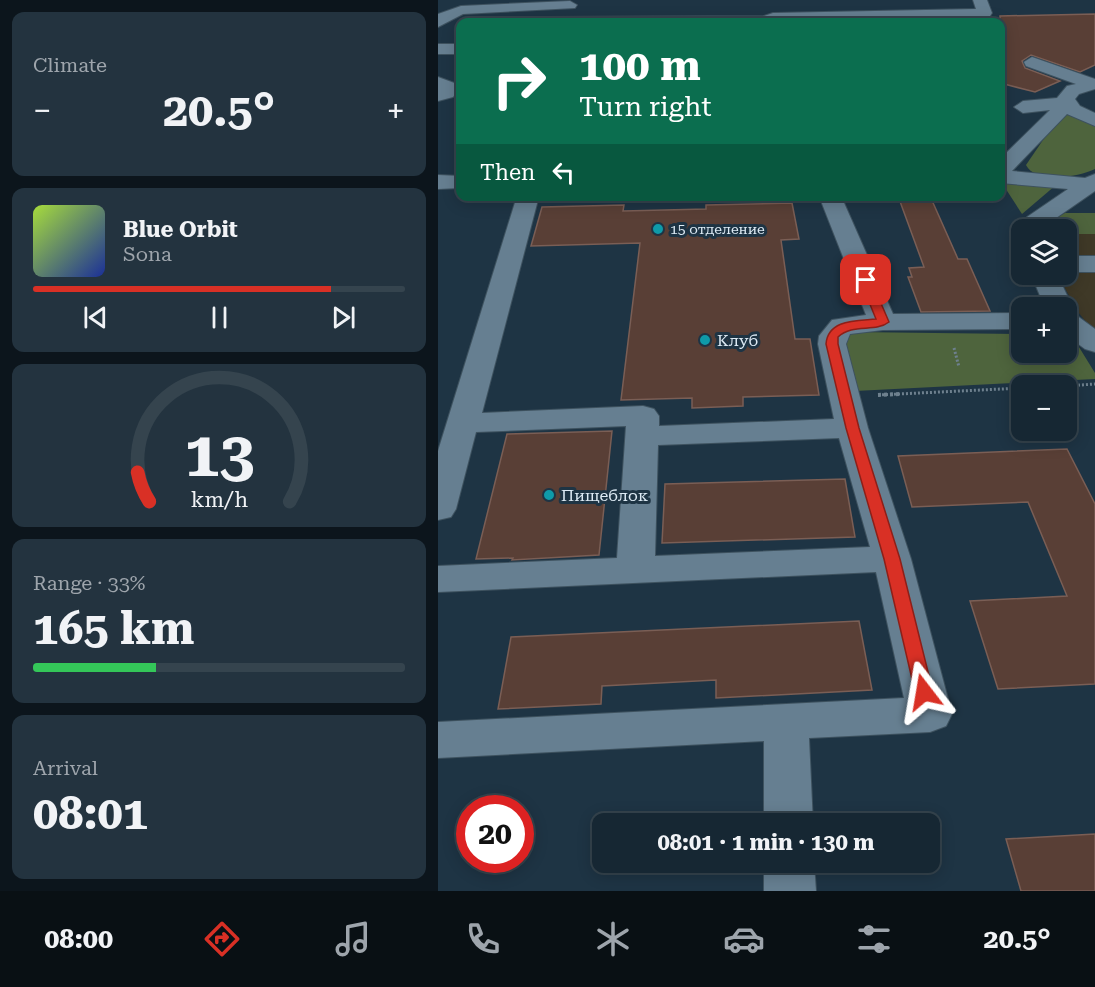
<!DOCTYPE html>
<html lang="en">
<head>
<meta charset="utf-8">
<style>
  body { margin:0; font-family:"Roboto Serif",serif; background:#23333f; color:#f1f3f6; height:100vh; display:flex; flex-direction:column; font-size:22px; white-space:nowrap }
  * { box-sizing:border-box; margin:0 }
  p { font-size:20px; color:#9ea5ac }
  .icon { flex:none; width:33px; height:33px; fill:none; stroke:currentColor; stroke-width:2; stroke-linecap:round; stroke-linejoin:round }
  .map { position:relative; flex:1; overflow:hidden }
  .side { display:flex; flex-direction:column; gap:12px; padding:12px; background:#0c151c; width:438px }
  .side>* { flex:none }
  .banner { position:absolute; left:18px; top:18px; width:549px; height:183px; border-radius:12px; box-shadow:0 3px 15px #0003,0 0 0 2px #35444e; background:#0b6e4f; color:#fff; overflow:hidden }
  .controls { position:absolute; left:573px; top:219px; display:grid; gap:12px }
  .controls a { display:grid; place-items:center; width:66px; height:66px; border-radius:12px; background:#162733; box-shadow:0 3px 15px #0003,0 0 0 2px #35444e; font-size:30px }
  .speed { position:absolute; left:18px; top:795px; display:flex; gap:12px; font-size:30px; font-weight:700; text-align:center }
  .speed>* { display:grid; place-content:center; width:78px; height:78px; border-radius:50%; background:#162733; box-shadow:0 3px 15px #0003,0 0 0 2px #35444e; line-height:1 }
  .speed .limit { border:9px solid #d22; background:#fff; color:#111 }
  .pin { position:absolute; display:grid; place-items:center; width:51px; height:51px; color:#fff; margin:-26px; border-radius:12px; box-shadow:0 3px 9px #0006 }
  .me { position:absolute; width:66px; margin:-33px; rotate:346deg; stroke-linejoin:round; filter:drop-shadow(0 0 4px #0008) }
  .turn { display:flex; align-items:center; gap:21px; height:126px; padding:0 24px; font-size:27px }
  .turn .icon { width:78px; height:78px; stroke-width:2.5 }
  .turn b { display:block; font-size:42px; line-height:51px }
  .then { display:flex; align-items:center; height:57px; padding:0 24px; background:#0003; gap:12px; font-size:22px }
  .big { font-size:45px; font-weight:700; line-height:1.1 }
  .side .widget { flex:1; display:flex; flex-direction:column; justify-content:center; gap:9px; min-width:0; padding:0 21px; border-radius:12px; background:#23333f }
  .side .dial { align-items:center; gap:0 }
  .dial svg { height:156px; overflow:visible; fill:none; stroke:#35444e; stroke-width:7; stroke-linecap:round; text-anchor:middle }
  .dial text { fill:#f1f3f6; stroke:none }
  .song { display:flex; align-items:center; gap:18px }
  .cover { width:72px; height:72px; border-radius:9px; background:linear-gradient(135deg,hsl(80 70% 55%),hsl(230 70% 35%)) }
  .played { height:6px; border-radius:3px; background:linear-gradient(90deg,#d93025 80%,#35444e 80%) }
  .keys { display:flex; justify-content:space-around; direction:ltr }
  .heat { display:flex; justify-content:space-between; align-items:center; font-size:33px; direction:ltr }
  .charge { height:9px; border-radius:4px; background:linear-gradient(90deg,#34c759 33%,#35444e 0) }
  .trip { position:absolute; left:154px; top:813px; width:348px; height:60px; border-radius:12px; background:#162733; box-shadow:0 3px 15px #0003,0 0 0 2px #35444e; font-weight:700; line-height:60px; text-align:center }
  .tabs { display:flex; height:96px; justify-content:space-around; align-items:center; background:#091014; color:#9ea5ac }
  .tabs .icon { width:42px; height:42px }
  .tabs .on { color:#d93025 }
  .tabs b { font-size:27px; color:#f1f3f6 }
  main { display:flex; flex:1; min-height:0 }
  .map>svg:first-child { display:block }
  .medical { fill:#3f3927 }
  .green { fill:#4e643d }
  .building { fill:#593f36; stroke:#7a5e55; stroke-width:1.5 }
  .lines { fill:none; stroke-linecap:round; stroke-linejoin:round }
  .minor-casing { stroke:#3e525f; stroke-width:2 }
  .path-far1 { stroke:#6e808e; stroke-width:3; stroke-dasharray:2 2; stroke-linecap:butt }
  .path { stroke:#6e808e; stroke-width:4; stroke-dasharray:3 3; stroke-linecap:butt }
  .minor { fill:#667f91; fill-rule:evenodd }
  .route { fill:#d93025; stroke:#8d1f18; stroke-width:1.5 }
  .culture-dot { fill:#0f9aa8; stroke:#1e3444; stroke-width:2 }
  .labels { text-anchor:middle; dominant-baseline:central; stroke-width:6; stroke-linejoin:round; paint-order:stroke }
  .far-poi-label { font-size:14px; fill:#deebf5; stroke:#1e3444; text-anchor:start }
  .poi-label { font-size:16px; fill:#deebf5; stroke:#1e3444; text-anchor:start }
</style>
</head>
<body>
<main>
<section class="side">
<div class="widget"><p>Climate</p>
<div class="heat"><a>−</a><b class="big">20.5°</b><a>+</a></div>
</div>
<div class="widget">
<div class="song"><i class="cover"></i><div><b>Blue Orbit</b><p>Sona</p></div></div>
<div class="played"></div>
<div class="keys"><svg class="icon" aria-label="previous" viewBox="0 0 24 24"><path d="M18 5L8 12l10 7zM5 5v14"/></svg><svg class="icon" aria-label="pause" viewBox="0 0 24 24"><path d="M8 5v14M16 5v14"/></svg><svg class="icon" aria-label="next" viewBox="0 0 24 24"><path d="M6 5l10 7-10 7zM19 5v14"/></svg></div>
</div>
<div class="widget dial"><svg viewBox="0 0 100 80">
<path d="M14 69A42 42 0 1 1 86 69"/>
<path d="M14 69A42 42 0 0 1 8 54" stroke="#d93025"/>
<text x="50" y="56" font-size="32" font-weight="700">13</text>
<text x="50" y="72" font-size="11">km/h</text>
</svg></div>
<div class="widget"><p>Range · 33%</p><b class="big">165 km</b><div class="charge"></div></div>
<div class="widget"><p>Arrival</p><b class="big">08:01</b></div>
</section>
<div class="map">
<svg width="657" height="891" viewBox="0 0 657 891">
  <rect width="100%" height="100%" fill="#1e3444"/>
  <path class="medical" d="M 627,213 L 657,213 L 657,333 L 640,312 L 623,281 L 622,275 L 628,274 L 628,230 L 617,229 L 615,222 Z"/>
  <g class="green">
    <path d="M 629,114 L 657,123 L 657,169 C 641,177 597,184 588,165 L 622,115 Z"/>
    <path d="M 562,180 L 618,185 L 584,214 Z"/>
    <path d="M 627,213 L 657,213 L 657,234 L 629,234 L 628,230 L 617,229 L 616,219 Z"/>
    <path d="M 415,332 L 583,334 L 584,352 L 628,352 L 630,337 L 636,339 L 657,373 L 657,379 L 417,391 L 406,338 Z"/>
  </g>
  <g class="building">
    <path d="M 657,14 L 657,65 L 642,72 L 593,55 L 584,61 L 587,68 L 622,81 L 597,92 L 562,83 L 562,16 Z"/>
    <path d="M 460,196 L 492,196 L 520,259 L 529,259 L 552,311 L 483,312 L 470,277 L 474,277 L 471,268 L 486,267 Z"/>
    <path d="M 354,203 L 361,239 L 343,240 L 357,339 L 372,339 L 381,395 L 305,397 L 305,406 L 254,408 L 254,398 L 183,400 L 202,243 L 93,246 L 104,207 L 186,205 L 185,211 L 268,209 L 268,205 Z"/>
    <path d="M 174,431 L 161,555 L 74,560 L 75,558 L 38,559 L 69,434 Z"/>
    <path d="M 629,449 L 657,504 L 657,684 L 560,689 L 532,601 L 629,596 L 590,502 L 474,507 L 460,456 Z"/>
    <path d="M 407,479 L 417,537 L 224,543 L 227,484 Z"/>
    <path d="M 421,621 L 434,690 L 278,698 L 278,680 L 164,686 L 163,704 L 60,709 L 73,637 Z"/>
    <path d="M 657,834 L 657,891 L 583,891 L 568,839 Z"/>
  </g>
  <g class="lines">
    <g class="minor-casing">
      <g id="minor">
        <path d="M 535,0 L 549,0 L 554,13 L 552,16 L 335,22 L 97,22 L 105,17 L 326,16 L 335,13 L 538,9 Z"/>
        <path d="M 132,1 L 139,5 L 137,8 L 25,14 L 0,27 L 0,14 L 23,6 Z"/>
        <rect x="0" y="44" width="22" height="10"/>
        <path d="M 594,57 L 657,79 L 657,89 L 641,94 L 637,99 L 642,106 L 657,113 L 657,126 L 629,114 L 574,171 L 647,178 L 657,174 L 657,191 L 608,225 L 607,230 L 584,231 L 589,217 L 630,189 L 562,183 L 562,159 L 612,110 L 585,113 L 576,107 L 585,101 L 619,98 L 629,86 L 638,84 L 588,66 L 586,62 Z"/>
        <path d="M 0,77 L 19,84 L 22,88 L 15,97 L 0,101 Z"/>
        <path d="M 0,175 L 22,176 L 22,188 L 0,189 Z"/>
        <path d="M 79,196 L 101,196 L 44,413 L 205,406 L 216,409 L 221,416 L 221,426 L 396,419 L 380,344 L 381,336 L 394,320 L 428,315 L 381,196 L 403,196 L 455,314 L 584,313 L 584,329 L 445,330 L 412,334 L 408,344 L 430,428 L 473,559 L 514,714 L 508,726 L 492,732 L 371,738 L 375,824 L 326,824 L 326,741 L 0,758 L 0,722 L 466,698 L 438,572 L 0,592 L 0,566 L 179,558 L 188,426 L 38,432 L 18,509 L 13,517 L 0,520 L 0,451 ZM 401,438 L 432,547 L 217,556 L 220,445 Z"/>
        <rect x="628" y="256" width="29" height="16"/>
        <path d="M 593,274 L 619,274 L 635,308 L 631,313 L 638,315 L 657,329 L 657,352 L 647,349 L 628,335 L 628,308 L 607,308 Z"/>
        <path d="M 326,862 L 376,862 L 378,891 L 326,891 Z"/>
      </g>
    </g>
    <g class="path-far1">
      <path d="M 516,348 L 521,367"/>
      <path d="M 628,386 L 657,384"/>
      <path d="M 440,395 L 584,388"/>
    </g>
    <path class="path" d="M 440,395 L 463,394"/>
    <use href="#minor" class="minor"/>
  </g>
  <path class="route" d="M 424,278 L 433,280 L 451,322 C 437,333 415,323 400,337 L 400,344 L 421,428 L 462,559 L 495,692 L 493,697 L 480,697 L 477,692 L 446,559 L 408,428 L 388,344 C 390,319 419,321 438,319 L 422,280 Z"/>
  <g class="culture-dot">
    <circle cx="220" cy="229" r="6"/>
    <circle cx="267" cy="340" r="6"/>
    <circle cx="111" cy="495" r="6"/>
  </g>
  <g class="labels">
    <g class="far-poi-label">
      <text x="232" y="229">15 отделение</text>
    </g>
    <g class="poi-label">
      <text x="279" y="340">Клуб</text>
      <text x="123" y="495">Пищеблок</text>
    </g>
  </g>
</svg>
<div class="controls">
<a><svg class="icon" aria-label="layers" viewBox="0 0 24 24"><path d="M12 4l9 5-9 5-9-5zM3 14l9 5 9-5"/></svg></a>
<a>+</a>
<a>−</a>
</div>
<div class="speed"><div class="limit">20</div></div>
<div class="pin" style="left:428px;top:280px;background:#d93025"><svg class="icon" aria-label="arrive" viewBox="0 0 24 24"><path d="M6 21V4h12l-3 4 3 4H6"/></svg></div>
<svg class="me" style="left:486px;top:692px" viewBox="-20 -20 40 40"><path d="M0-17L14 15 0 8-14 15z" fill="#d93025" stroke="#fff" stroke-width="4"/></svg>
<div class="trip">08:01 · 1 min · 130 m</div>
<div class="banner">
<div class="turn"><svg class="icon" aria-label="right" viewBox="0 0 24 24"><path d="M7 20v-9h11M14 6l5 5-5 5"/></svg><div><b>100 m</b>Turn right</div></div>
<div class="then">Then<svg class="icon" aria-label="left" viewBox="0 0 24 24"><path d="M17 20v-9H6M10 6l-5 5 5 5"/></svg></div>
</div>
</div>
</main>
<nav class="tabs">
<b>08:00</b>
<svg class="icon on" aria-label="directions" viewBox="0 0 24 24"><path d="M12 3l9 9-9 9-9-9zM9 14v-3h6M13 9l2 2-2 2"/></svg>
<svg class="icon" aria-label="music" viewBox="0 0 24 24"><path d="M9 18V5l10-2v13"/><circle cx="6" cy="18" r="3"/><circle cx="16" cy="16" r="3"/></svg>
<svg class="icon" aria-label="phone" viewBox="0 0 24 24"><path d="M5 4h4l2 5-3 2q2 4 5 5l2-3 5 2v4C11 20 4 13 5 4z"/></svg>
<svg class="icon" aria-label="climate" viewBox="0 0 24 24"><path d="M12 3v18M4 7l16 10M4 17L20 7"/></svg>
<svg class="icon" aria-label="car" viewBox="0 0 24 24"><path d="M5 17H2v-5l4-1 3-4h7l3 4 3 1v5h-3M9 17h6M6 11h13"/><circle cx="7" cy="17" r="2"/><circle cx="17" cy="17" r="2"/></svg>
<svg class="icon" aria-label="filters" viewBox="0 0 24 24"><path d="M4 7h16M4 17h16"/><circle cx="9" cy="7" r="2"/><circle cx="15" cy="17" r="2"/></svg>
<b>20.5°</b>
</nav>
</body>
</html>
